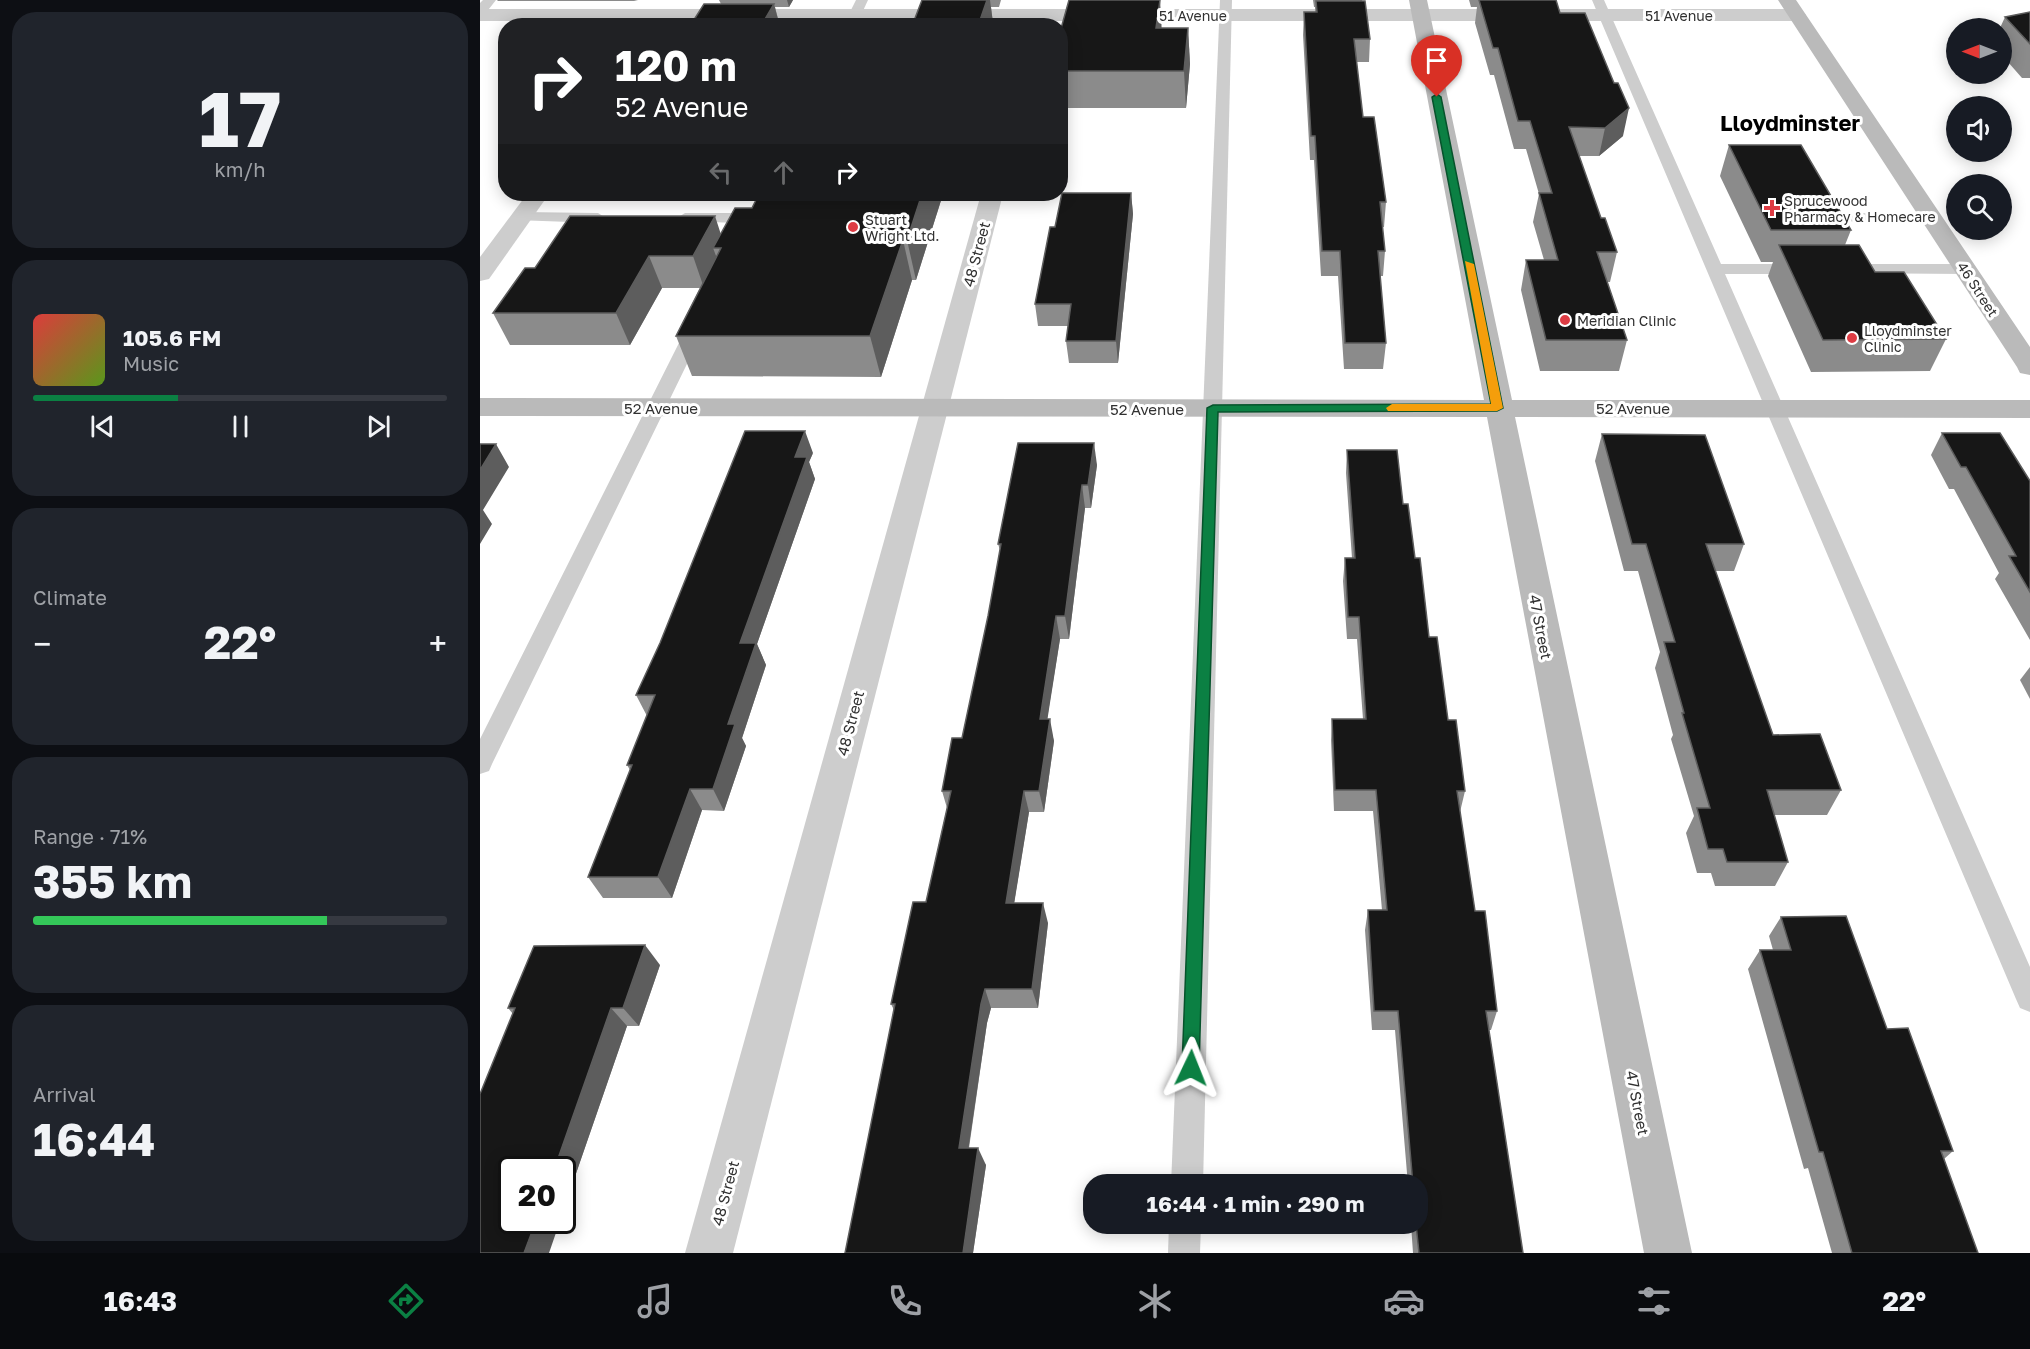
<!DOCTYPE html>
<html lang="en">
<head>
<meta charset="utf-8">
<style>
  body { margin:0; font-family:"Golos Text",sans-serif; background:#20242c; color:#f1f3f6; height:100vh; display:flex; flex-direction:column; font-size:22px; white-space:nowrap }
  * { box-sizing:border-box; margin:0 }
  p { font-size:20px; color:#9ea1a6 }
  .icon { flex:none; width:33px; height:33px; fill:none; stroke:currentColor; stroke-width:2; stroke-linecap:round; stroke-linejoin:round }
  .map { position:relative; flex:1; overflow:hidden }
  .details { display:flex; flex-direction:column; gap:12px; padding:12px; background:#0d0f14; width:480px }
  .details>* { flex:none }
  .banner { position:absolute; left:18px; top:18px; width:570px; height:183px; border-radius:24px; box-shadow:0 3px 15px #0003; background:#202124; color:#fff; overflow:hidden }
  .needle { width:39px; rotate:270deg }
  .fabs { position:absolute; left:1466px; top:18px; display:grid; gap:12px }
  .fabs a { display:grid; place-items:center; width:66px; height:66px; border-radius:50%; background:#171b24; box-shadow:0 3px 15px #0003; font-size:30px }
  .speed { position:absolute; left:18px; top:1156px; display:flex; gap:12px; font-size:30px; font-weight:700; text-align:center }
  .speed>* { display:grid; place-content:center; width:78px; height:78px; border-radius:50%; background:#171b24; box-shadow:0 3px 15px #0003; line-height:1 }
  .speed .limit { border:3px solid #111; border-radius:9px; background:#fff; color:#111 }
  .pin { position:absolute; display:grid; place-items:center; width:51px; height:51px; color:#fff; margin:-62px -26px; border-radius:50% 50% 50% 0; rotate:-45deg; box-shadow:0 0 6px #0007 }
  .pin .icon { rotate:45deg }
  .me { position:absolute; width:66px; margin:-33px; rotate:2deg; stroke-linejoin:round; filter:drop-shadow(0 0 4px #0008) }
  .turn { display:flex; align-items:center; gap:21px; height:126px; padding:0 18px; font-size:27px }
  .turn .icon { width:78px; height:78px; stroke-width:2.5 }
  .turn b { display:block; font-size:42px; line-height:51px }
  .lanes { display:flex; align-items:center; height:57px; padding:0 18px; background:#0003; justify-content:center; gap:30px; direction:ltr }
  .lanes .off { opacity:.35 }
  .big { font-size:45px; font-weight:700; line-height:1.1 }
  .details .card { flex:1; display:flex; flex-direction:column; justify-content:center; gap:9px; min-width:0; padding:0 21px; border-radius:24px; background:#20242c }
  .details .dial { align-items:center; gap:0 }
  .dial b { font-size:78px; line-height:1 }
  .song { display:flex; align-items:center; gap:18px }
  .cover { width:72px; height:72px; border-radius:9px; background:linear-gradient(135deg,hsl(0 70% 55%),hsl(90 70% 35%)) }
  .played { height:6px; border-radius:3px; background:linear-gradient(90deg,#0b8043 35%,#363941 35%) }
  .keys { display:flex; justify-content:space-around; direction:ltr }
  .heat { display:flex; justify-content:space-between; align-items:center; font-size:33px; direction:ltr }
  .charge { height:9px; border-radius:4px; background:linear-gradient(90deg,#34c759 71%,#363941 0) }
  .trip { position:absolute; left:603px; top:1174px; width:345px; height:60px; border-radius:24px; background:#171b24; box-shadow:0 3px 15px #0003; font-weight:700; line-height:60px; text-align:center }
  .tab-bar { display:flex; height:96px; justify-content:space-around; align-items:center; background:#090b0e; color:#9ea1a6 }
  .tab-bar .icon { width:42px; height:42px }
  .tab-bar .active { color:#0b8043 }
  .tab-bar b { font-size:27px; color:#f1f3f6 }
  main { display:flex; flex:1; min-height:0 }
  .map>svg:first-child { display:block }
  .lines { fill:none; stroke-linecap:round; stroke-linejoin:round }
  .lane { fill:#cdcdcd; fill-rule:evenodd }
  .street { fill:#cdcdcd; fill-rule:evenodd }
  .secondary { fill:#bababa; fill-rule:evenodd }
  .wall { fill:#8b8b8b }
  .shaded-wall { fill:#5d5d5d }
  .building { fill:#171717; stroke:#5d5d5d; stroke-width:1.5 }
  .route { fill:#0b8043; stroke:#07532c; stroke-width:1.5 }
  .slow { fill:#f59e0b }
  .poi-dot { fill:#de3c44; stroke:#fff; stroke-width:2 }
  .labels { text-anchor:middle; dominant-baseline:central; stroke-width:6; stroke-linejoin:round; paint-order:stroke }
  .far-street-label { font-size:14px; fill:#303030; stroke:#fff }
  .far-poi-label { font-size:14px; fill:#303030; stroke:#fff; text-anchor:start }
  .street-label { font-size:15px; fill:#303030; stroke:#fff }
  .far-town-label { font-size:22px; font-weight:bold; fill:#000; stroke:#fff }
</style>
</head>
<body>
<main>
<section class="details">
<div class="card dial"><b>17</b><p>km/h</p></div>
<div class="card">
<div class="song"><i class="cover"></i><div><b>105.6 FM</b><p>Music</p></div></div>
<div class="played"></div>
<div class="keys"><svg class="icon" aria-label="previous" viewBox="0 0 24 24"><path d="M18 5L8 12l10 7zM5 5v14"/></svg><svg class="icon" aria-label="pause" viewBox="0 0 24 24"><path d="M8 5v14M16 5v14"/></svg><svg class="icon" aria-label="next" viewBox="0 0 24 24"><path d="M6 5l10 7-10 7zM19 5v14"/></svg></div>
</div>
<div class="card"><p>Climate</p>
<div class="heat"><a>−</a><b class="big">22°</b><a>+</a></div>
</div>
<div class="card"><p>Range · 71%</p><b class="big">355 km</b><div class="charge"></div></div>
<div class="card"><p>Arrival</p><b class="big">16:44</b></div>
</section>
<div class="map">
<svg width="1550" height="1253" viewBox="0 0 1550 1253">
  <rect width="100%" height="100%" fill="#fff"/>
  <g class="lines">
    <g class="lane">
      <path d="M 3,0 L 16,0 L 5,14 L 0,15 L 0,3 Z"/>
      <path d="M 376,0 L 388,0 L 376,26 L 363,26 Z"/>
      <path d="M 740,0 L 752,0 L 723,1185 L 691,1185 Z"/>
      <path d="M 1112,0 L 1124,0 L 1241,264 L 1320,264 L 1328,269 L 1320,274 L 1245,274 L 1550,967 L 1550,1012 L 1540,1008 L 1536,999 Z"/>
      <path d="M 41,212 L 118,213 L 126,218 L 118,223 L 35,220 L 33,217 Z"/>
      <path d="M 205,213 L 259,213 L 267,218 L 259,223 L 199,221 L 197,218 Z"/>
      <path d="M 1368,213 L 1452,214 L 1460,219 L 1452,224 L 1362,221 L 1360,218 L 1362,215 Z"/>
      <path d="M 1362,264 L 1485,264 L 1493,269 L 1485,274 L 1356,273 L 1354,269 L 1356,265 Z"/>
      <path d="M 216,322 L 225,327 L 12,764 L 9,771 L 0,774 L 0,739 L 207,327 Z"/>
      <path d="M 689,1224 L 721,1224 L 720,1253 L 688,1253 Z"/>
    </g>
    <g class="street">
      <path d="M 0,9 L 1317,9 L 1326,15 L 1317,21 L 0,21 Z"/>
      <path d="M 47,194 L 69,194 L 9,279 L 0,281 L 0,257 Z"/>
      <path d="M 501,194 L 523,194 L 253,1253 L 205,1253 Z"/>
    </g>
    <g class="secondary">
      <path d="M 929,0 L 947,0 L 1032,400 L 1550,400 L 1550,418 L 1035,417 L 1212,1253 L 1164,1253 L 1007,417 L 0,416 L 0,398 L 1004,400 Z"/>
      <path d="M 1298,0 L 1316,0 L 1550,347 L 1550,375 L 1540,373 L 1537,367 Z"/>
    </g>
  </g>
  <g class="wall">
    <path d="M 17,0 L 158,0 L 154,1 L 18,1 Z"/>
    <path d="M 239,0 L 313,0 L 309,7 L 295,7 L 299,23 L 298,26 L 210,26 L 241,4 Z"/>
    <path d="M 442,0 L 524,0 L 521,0 L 519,7 L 511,7 L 513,23 Z"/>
    <path d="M 833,0 L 882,0 L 890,39 L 889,62 L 876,62 L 883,117 L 906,202 L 904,227 L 902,227 L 905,251 L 903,276 L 900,276 L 906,343 L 903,369 L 864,369 L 858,276 L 841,276 L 834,160 L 830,160 L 823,35 L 824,12 L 835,12 L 835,7 L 834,7 Z"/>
    <path d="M 989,0 L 1076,0 L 1080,13 L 1143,136 L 1119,156 L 1099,156 L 1121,218 L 1137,252 L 1130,282 L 1127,282 L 1147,340 L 1139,371 L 1060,371 L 1041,290 L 1046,260 L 1064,260 L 1053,222 L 1059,194 L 1046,149 L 1034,149 L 1014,75 L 1010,75 L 995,23 L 997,7 L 991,7 Z"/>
    <path d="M 1550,12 L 1550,78 L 1542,78 L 1521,54 L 1521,28 L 1520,28 L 1525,17 Z"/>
    <path d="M 681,28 L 708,28 L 710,64 L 706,108 L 580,108 L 580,32 Z"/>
    <path d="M 1249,145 L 1371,230 L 1365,245 L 1466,339 L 1450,371 L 1331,372 L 1288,276 L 1293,262 L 1281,262 L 1240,176 Z"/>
    <path d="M 651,193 L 653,214 L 638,363 L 589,363 L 586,341 L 588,326 L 558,326 L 555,304 L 575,227 Z"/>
    <path d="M 463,194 L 436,280 L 432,280 L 401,377 L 212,376 L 196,336 L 220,288 L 182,288 L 150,345 L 30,345 L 13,313 L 55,268 L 241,234 L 272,208 Z"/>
    <path d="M 1462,433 L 1550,481 L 1550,640 L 1515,579 L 1519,573 L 1474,489 L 1469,489 L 1451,455 Z"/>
    <path d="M 1122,434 L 1264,544 L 1254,571 L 1235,571 L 1293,735 L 1361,790 L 1347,815 L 1294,815 L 1308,862 L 1295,886 L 1235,886 L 1231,873 L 1217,873 L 1206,833 L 1214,816 L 1191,739 L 1193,735 L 1175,668 L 1180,652 L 1158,571 L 1144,571 L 1115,461 Z"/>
    <path d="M 867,450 L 923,504 L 935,558 L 949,637 L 968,720 L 985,791 L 980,812 L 995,911 L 1017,1011 L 1011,1030 L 1009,1030 L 1043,1253 L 933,1253 L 931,1224 L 938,1224 L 938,1185 L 928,1185 L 915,1030 L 892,1030 L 885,930 L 888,910 L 902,910 L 893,811 L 854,811 L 851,740 L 852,719 L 883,719 L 877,639 L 867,639 L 863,581 L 865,558 L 872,558 L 866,473 Z"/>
    <path d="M 333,453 L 329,462 L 335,479 L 277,644 L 286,665 L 262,738 L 266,746 L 244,811 L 222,810 L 192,898 L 123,898 L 108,877 L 150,770 L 147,765 L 167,716 L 156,695 Z"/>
    <path d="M 617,465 L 611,508 L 605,508 L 589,639 L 580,639 L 567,719 L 574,741 L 564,812 L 549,812 L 534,903 L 568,923 L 558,1008 L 511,1008 L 507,1023 L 489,1148 L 506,1165 L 493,1253 L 414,1010 L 411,1004 L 446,902 L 467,808 L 462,791 L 482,738 L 508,616 L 520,550 L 518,544 Z"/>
    <path d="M 1550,667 L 1550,699 L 1540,680 Z"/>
    <path d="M 1301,917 L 1407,1029 L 1473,1151 L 1464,1159 L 1498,1253 L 1352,1253 L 1328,1168 L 1324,1169 L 1268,969 L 1280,950 L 1293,950 L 1289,936 Z"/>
    <path d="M 180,965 L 159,1026 L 147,1026 L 82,1214 L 82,1170 L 33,1014 L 28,1008 Z"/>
  </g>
  <g class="shaded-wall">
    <path d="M 307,0 L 313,0 L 309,7 Z"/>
    <path d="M 507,0 L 510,0 L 513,23 L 513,26 L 498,26 Z"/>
    <path d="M 680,0 L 682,34 L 676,28 Z"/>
    <path d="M 294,4 L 299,23 L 298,26 L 281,26 Z"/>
    <path d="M 708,28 L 710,64 L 706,108 L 704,71 Z"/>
    <path d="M 1149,108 L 1143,136 L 1119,156 L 1125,128 Z"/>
    <path d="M 651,193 L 653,214 L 638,363 L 636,341 Z"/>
    <path d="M 442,194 L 463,194 L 436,280 L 427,240 Z"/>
    <path d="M 235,216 L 245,247 L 233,248 L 238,261 L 224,288 L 213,256 Z"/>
    <path d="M 423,240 L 432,280 L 401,377 L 390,336 Z"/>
    <path d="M 169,256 L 182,288 L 150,345 L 136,313 Z"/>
    <path d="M 325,431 L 333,453 L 329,462 L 335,479 L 277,644 L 286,665 L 262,738 L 266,746 L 244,811 L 233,789 L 260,643 L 315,457 Z"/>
    <path d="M 614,443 L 617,465 L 611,508 L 608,485 Z"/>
    <path d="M 16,444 L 29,467 L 3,510 L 12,524 L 0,544 L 0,470 Z"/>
    <path d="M 602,485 L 605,508 L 589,639 L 585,616 Z"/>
    <path d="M 576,616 L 580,639 L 564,741 L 560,719 Z"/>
    <path d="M 570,719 L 574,741 L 564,812 L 559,791 Z"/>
    <path d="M 210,789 L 222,810 L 192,898 L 178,877 Z"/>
    <path d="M 544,791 L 549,812 L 531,923 L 526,903 Z"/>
    <path d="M 563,903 L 568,923 L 558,1008 L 552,989 Z"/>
    <path d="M 165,945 L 180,965 L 159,1026 L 143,1008 Z"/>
    <path d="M 505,989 L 511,1008 L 507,1023 L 486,1165 L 479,1148 L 501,1004 Z"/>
    <path d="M 131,1008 L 147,1026 L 82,1214 L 82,1170 L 74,1170 Z"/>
    <path d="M 498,1148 L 506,1165 L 493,1253 L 483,1253 Z"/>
    <path d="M 56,1221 L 80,1221 L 69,1253 L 44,1253 Z"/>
  </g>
  <g class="building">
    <path d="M 442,0 L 507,0 L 498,26 L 432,26 Z"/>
    <path d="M 589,0 L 680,0 L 676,28 L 708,28 L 704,71 L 580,71 L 580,32 Z"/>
    <path d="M 999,0 L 1076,0 L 1080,13 L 1105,13 L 1134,83 L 1138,83 L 1149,108 L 1125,128 L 1089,127 L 1121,218 L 1125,218 L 1137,252 L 1117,252 L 1147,340 L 1066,340 L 1046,260 L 1078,260 L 1059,193 L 1072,193 L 1050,121 L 1038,121 L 1018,48 L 1013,48 Z"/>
    <path d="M 836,1 L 885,1 L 890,39 L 874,39 L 883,117 L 894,117 L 906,202 L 900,202 L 905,251 L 898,251 L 906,343 L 865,343 L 860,251 L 842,251 L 835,136 L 831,136 L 824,12 L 837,12 Z"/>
    <path d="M 224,4 L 294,4 L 281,26 L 210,26 Z"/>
    <path d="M 1550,12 L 1550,44 L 1525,17 Z"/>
    <path d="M 1249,145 L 1321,145 L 1371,230 L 1291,230 Z"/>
    <path d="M 582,193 L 651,193 L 636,341 L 586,341 L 591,304 L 555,304 L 570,227 L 575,227 Z"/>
    <path d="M 279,194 L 442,194 L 427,240 L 423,240 L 390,336 L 196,336 L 241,248 L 233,248 L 255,208 L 272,208 Z"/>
    <path d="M 90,216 L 235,216 L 213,256 L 169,256 L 136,313 L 13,313 L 45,268 L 55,268 Z"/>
    <path d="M 1299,245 L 1379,245 L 1395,272 L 1424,272 L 1466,339 L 1343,340 Z"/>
    <path d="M 265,431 L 325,431 L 315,457 L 327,457 L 260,643 L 276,643 L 248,724 L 255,724 L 233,789 L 210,789 L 178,877 L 108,877 L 152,765 L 147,765 L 175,695 L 156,695 L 180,643 Z"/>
    <path d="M 1462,433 L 1520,433 L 1550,481 L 1550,592 L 1529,556 L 1536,556 L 1486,467 L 1481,467 Z"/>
    <path d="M 1122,434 L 1225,435 L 1264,544 L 1226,544 L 1293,735 L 1340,734 L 1361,790 L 1287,790 L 1308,862 L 1247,862 L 1243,849 L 1228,849 L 1217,808 L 1230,808 L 1202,713 L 1204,713 L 1184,642 L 1195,642 L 1166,544 L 1152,544 Z"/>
    <path d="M 538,443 L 614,443 L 608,485 L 602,485 L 585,616 L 576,616 L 560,719 L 570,719 L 559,791 L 544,791 L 526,903 L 563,903 L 552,989 L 505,989 L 501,1004 L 479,1148 L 498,1148 L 483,1253 L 365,1253 L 415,1004 L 411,1004 L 433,902 L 446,902 L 471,791 L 462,791 L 472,738 L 482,738 L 508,616 L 521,544 L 518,544 Z"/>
    <path d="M 0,444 L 16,444 L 0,470 Z"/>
    <path d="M 867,450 L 917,450 L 923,504 L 928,504 L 935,558 L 940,558 L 949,637 L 957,637 L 968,720 L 976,720 L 985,791 L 977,791 L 995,911 L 1005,911 L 1017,1011 L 1006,1011 L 1043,1253 L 939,1253 L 936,1224 L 938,1224 L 938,1185 L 933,1185 L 918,1011 L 894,1011 L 888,910 L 907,910 L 896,790 L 855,790 L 852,719 L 886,719 L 879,617 L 868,617 L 865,558 L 875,558 Z"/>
    <path d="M 1366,916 L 1407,1029 L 1428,1028 L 1473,1151 L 1461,1151 L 1498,1253 L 1372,1253 L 1343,1152 L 1339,1152 L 1280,950 L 1311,950 L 1301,917 Z"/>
    <path d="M 165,945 L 143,1008 L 131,1008 L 74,1170 L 32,1170 L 32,1221 L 56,1221 L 44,1253 L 0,1253 L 0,1094 L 35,1008 L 28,1008 L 54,946 Z"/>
  </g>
  <path class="route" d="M 957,94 L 961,97 L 1023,408 L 1017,411 L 738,412 L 719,1068 L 717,1074 L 711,1077 L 704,1074 L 702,1068 L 727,408 L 733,405 L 1011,404 L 952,97 Z"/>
  <path class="slow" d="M 985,261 L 994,264 L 1023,408 L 1017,411 L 908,411 L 906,408 L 912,404 L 1011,404 Z"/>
  <g class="poi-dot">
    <path d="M1289 199h6v6h6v6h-6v6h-6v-6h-6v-6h6z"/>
    <circle cx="373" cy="227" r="6"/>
    <circle cx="1085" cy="320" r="6"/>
    <circle cx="1372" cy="338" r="6"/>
  </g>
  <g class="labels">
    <g class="far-street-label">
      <text x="713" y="15">51 Avenue</text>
      <text x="1199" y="15">51 Avenue</text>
      <text transform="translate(1498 289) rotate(57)">46 Street</text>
    </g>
    <g class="far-poi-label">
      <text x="1304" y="200">Sprucewood<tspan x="1304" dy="16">Pharmacy &amp; Homecare</tspan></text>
      <text x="385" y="219">Stuart<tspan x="385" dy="16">Wright Ltd.</tspan></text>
      <text x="1097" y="320">Meridian Clinic</text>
      <text x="1384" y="330">Lloydminster<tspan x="1384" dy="16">Clinic</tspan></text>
    </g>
    <g class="street-label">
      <text transform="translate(496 254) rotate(-75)">48 Street</text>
      <text x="181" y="408">52 Avenue</text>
      <text x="1153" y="408">52 Avenue</text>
      <text x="667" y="409">52 Avenue</text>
      <text transform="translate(1061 627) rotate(79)">47 Street</text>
      <text transform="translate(370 723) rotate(-75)">48 Street</text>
      <text transform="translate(1158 1103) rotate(79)">47 Street</text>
      <text transform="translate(245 1193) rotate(-75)">48 Street</text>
    </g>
    <g class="far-town-label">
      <text x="1310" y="122">Lloydminster</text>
    </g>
  </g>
</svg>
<div class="fabs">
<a><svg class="needle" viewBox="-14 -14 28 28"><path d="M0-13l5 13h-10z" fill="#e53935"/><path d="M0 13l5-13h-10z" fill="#9ea1a6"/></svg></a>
<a><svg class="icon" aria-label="sound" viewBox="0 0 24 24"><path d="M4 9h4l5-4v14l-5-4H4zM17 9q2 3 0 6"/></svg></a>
<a><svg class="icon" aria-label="search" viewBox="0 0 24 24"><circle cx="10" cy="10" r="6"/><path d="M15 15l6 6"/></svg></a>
</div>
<div class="speed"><div class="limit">20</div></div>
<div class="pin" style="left:957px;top:97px;background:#d93025"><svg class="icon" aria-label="arrive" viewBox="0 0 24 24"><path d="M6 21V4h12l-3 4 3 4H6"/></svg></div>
<svg class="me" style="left:711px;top:1068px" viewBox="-20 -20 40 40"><path d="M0-17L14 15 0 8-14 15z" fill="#0b8043" stroke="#fff" stroke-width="4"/></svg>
<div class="trip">16:44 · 1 min · 290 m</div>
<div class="banner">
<div class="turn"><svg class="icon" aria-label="right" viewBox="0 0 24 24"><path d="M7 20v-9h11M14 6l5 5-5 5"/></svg><div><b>120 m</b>52 Avenue</div></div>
<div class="lanes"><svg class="icon off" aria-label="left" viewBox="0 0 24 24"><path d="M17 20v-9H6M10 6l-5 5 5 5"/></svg><svg class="icon off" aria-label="ahead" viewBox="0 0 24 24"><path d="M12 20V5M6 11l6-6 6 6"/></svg><svg class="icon" aria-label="right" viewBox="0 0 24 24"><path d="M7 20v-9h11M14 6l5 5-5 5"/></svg></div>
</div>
</div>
</main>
<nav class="tab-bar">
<b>16:43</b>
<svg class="icon active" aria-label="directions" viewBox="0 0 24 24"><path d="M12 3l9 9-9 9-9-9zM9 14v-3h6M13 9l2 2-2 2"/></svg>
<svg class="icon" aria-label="music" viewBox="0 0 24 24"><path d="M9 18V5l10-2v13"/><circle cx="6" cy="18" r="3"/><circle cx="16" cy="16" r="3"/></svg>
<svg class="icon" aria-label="phone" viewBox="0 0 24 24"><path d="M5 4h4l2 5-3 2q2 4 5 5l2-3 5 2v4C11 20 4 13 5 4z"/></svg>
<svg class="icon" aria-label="climate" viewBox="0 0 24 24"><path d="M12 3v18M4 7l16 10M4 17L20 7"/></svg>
<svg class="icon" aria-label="car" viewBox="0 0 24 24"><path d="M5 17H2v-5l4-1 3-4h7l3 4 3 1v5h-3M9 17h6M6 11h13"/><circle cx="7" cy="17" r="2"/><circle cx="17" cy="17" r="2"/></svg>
<svg class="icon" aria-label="filters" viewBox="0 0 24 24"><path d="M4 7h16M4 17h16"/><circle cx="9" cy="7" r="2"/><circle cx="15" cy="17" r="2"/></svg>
<b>22°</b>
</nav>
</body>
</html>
